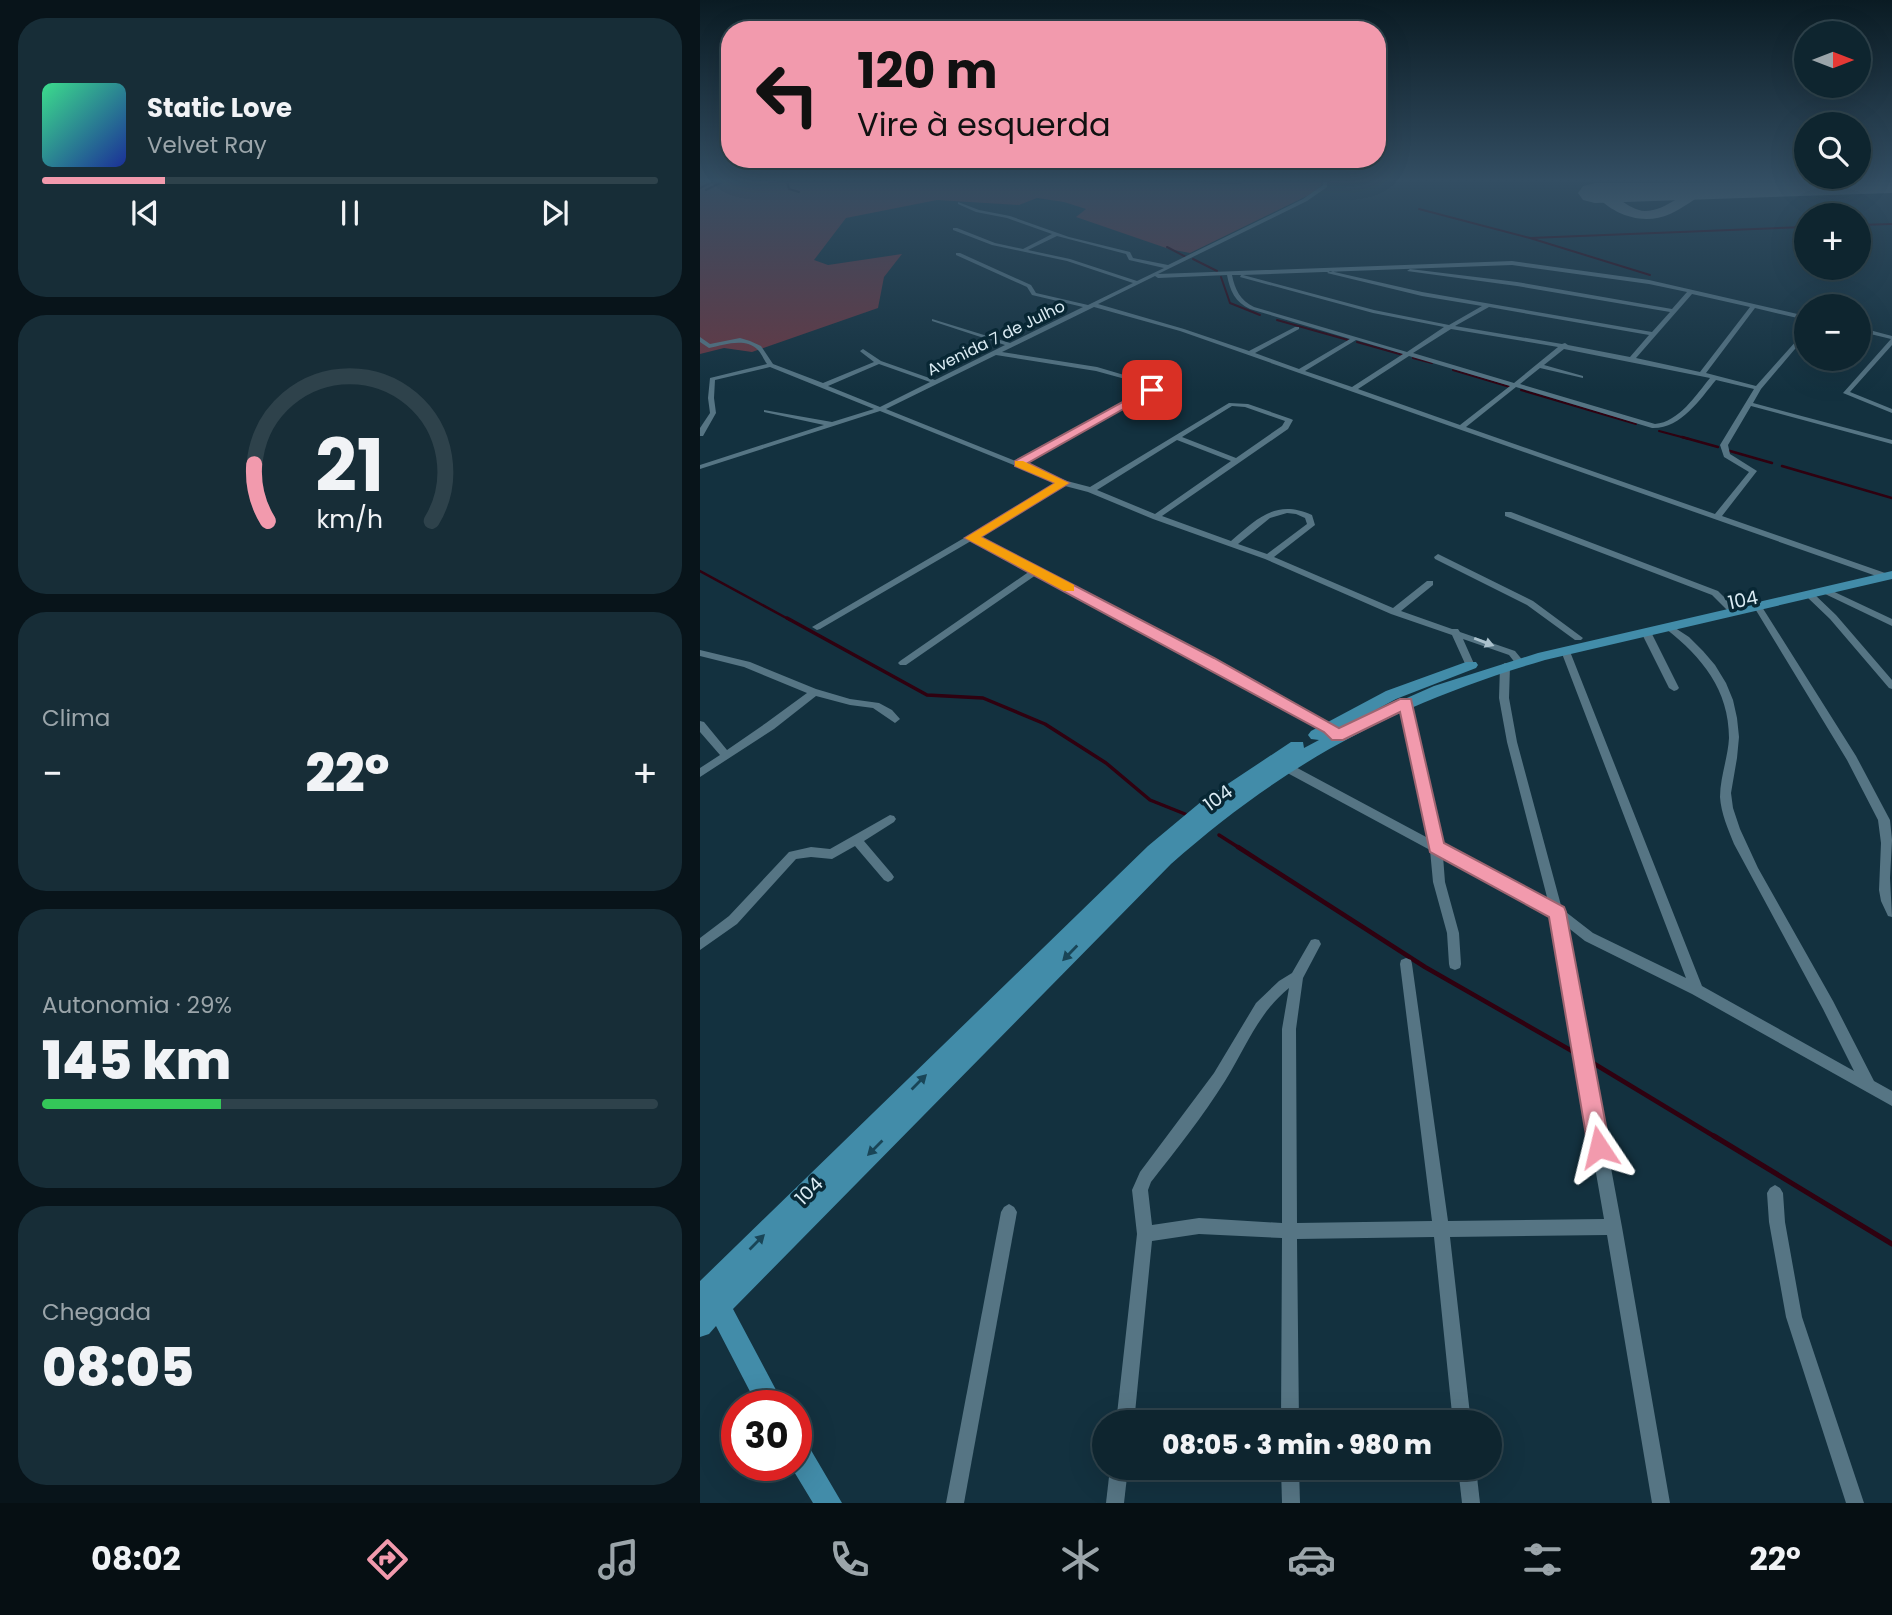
<!DOCTYPE html>
<html lang="pt">
<head>
<meta charset="utf-8">
<style>
  body { margin:0; font-family:Poppins,sans-serif; background:#172d37; color:#f1f3f6; height:100vh; display:flex; flex-direction:column; font-size:26px; white-space:nowrap }
  * { box-sizing:border-box; margin:0 }
  p { font-size:23px; color:#9ba5aa }
  .icon { flex:none; width:38px; height:38px; fill:none; stroke:currentColor; stroke-width:2; stroke-linecap:round; stroke-linejoin:round }
  .map { position:relative; flex:1; overflow:hidden }
  .details { display:flex; flex-direction:column; gap:18px; padding:18px; background:#08141a; width:700px }
  .details>* { flex:none }
  .hud { position:absolute; left:21px; top:21px; width:665px; height:147px; border-radius:28px; box-shadow:0 7px 28px #0002,0 0 0 2px #2e424b; background:#f29aad; color:#111; overflow:hidden }
  .needle { width:46px; rotate:90deg }
  .tools { position:absolute; left:1094px; top:21px; display:grid; gap:14px }
  .tools a { display:grid; place-items:center; width:77px; height:77px; border-radius:50%; background:#0e252f; box-shadow:0 7px 28px #0002,0 0 0 2px #2e424b; font-size:35px }
  .speed { position:absolute; left:21px; top:1390px; display:flex; gap:14px; font-size:35px; font-weight:700; text-align:center }
  .speed>* { display:grid; place-content:center; width:91px; height:91px; border-radius:50%; background:#0e252f; box-shadow:0 7px 28px #0002,0 0 0 2px #2e424b; line-height:1 }
  .speed .limit { border:10px solid #d22; background:#fff; color:#111 }
  .pin { position:absolute; display:grid; place-items:center; width:60px; height:60px; color:#fff; margin:-30px; border-radius:14px; box-shadow:0 4px 10px #0006 }
  .me { position:absolute; width:77px; margin:-38px; rotate:350deg; stroke-linejoin:round; filter:drop-shadow(0 0 5px #0008) }
  .turn { display:flex; align-items:center; gap:24px; height:147px; padding:0 21px; font-size:32px }
  .turn .icon { width:91px; height:91px; stroke-width:2.5 }
  .turn b { display:block; font-size:49px; line-height:60px }
  .big { font-size:52px; font-weight:800; line-height:1.1 }
  .details .widget { flex:1; display:flex; flex-direction:column; justify-content:center; gap:10px; min-width:0; padding:0 24px; border-radius:28px; background:#172d37 }
  .details .dial { align-items:center; gap:0 }
  .dial svg { height:182px; overflow:visible; fill:none; stroke:#2e424b; stroke-width:7; stroke-linecap:round; text-anchor:middle }
  .dial text { fill:#f1f3f6; stroke:none }
  .song { display:flex; align-items:center; gap:21px }
  .cover { width:84px; height:84px; border-radius:10px; background:linear-gradient(135deg,hsl(150 70% 55%),hsl(230 70% 35%)) }
  .played { height:7px; border-radius:4px; background:linear-gradient(90deg,#f29aad 20%,#2e424b 20%) }
  .keys { display:flex; justify-content:space-around; direction:ltr }
  .heat { display:flex; justify-content:space-between; align-items:center; font-size:38px; direction:ltr }
  .charge { height:10px; border-radius:5px; background:linear-gradient(90deg,#34c759 29%,#2e424b 0) }
  .trip { position:absolute; left:392px; top:1410px; width:410px; height:70px; border-radius:35px; background:#0e252f; box-shadow:0 7px 28px #0002,0 0 0 2px #2e424b; font-weight:800; line-height:70px; text-align:center }
  .tabs { display:flex; height:112px; justify-content:space-around; align-items:center; background:#060f13; color:#9ba5aa }
  .tabs .icon { width:49px; height:49px }
  .tabs .active { color:#f29aad }
  .tabs b { font-size:32px; color:#f1f3f6 }
  main { display:flex; flex:1; min-height:0 }
  .map>svg:first-child { display:block }
  .green { fill:#683742 }
  .lines { fill:none; stroke-linecap:round; stroke-linejoin:round }
  .stream-far4 { stroke:#2f0110; stroke-width:2 }
  .stream-far3 { stroke:#2f0110; stroke-width:2.5 }
  .stream-far2 { stroke:#2f0110; stroke-width:3.5 }
  .stream-far1 { stroke:#2f0110; stroke-width:4.5 }
  .stream { stroke:#2f0110; stroke-width:5 }
  .taxiway { fill:#68808c; fill-rule:evenodd }
  .runway { fill:#68808c; fill-rule:evenodd }
  .street { fill:#567584; fill-rule:evenodd }
  .secondary { fill:#428ca9; fill-rule:evenodd }
  .oneway { fill:#acc2cd }
  .oneway2 { fill:#194557 }
  .route { fill:#f29aad; stroke:#9d6470; stroke-width:2 }
  .slow { fill:#f59e0b }
  .labels { text-anchor:middle; dominant-baseline:central; stroke-width:7; stroke-linejoin:round; paint-order:stroke }
  .far-street-label { font-size:16px; fill:#dbecf4; stroke:#082734 }
  .street-label { font-size:19px; fill:#dbecf4; stroke:#082734 }
</style>
</head>
<body>
<main>
<section class="details">
<div class="widget">
<div class="song"><i class="cover"></i><div><b>Static Love</b><p>Velvet Ray</p></div></div>
<div class="played"></div>
<div class="keys"><svg class="icon" aria-label="previous" viewBox="0 0 24 24"><path d="M18 5L8 12l10 7zM5 5v14"/></svg><svg class="icon" aria-label="pause" viewBox="0 0 24 24"><path d="M8 5v14M16 5v14"/></svg><svg class="icon" aria-label="next" viewBox="0 0 24 24"><path d="M6 5l10 7-10 7zM19 5v14"/></svg></div>
</div>
<div class="widget dial"><svg viewBox="0 0 100 80">
<path d="M14 69A42 42 0 1 1 86 69"/>
<path d="M14 69A42 42 0 0 1 8 44" stroke="#f29aad"/>
<text x="50" y="56" font-size="32" font-weight="700">21</text>
<text x="50" y="72" font-size="11">km/h</text>
</svg></div>
<div class="widget"><p>Clima</p>
<div class="heat"><a>−</a><b class="big">22°</b><a>+</a></div>
</div>
<div class="widget"><p>Autonomia · 29%</p><b class="big">145 km</b><div class="charge"></div></div>
<div class="widget"><p>Chegada</p><b class="big">08:05</b></div>
</section>
<div class="map">
<svg width="1192" height="1503" viewBox="0 0 1192 1503">
  <rect width="100%" height="100%" fill="#13313f"/>
  <path class="green" d="M 0,182 L 621,182 L 621,186 L 609,195 L 490,253 L 469,249 L 376,217 L 386,209 L 364,202 L 337,198 L 319,205 L 237,200 L 146,218 L 114,260 L 128,265 L 202,254 L 184,277 L 178,308 L 52,352 L 24,348 L 0,354 Z"/>
  <g class="lines">
    <g class="stream-far4">
      <path d="M 87,182 L 89,189 L 99,192"/>
      <path d="M 494,182 L 541,183"/>
      <path d="M 0,188 L 12,182"/>
      <path d="M 6,190 L 22,182"/>
      <path d="M 719,209 L 830,238 L 950,275"/>
      <path d="M 1158,225 L 1192,224"/>
      <path d="M 830,238 L 1106,227"/>
      <path d="M 467,247 L 486,257"/>
      <path d="M 493,259 L 517,271"/>
      <path d="M 521,277 L 530,303 L 560,315"/>
      <path d="M 577,320 L 648,340"/>
      <path d="M 657,342 L 703,355"/>
      <path d="M 713,358 L 732,363"/>
      <path d="M 753,370 L 810,387"/>
      <path d="M 821,390 L 936,424"/>
      <path d="M 959,431 L 989,439"/>
    </g>
    <g class="stream-far3">
      <path d="M 982,437 L 1018,447"/>
      <path d="M 1030,451 L 1072,463"/>
      <path d="M 1082,466 L 1192,498"/>
      <path d="M 0,571 L 90,620"/>
    </g>
    <g class="stream-far2">
      <path d="M 87,618 L 227,695 L 283,698 L 345,724 L 406,763 L 450,800 L 485,814"/>
      <path d="M 519,835 L 541,849"/>
    </g>
    <g class="stream-far1">
      <path d="M 538,847 L 725,967 L 879,1055"/>
      <path d="M 888,1060 L 1017,1138"/>
    </g>
    <path class="stream" d="M 1014,1136 L 1192,1244"/>
    <path class="taxiway" d="M 1005,185 L 1012,189 L 1010,192 C 995,197 984,208 970,214 C 943,226 912,215 894,193 L 896,190 C 911,187 926,210 945,211 C 967,211 984,190 1005,185 Z"/>
    <path class="runway" d="M 1192,182 L 1192,193 L 895,203 L 883,200 L 878,193 L 883,186 L 895,183 Z"/>
    <g class="street">
      <path d="M 623,182 L 627,182 L 627,187 L 607,201 L 458,274 L 812,261 L 949,280 L 1106,316 L 1106,320 L 1055,308 L 1006,373 L 1056,386 L 1106,330 L 1106,336 L 1061,389 L 1053,403 L 1192,440 L 1192,444 L 1051,406 L 1028,445 L 1030,454 L 1057,471 L 1022,516 L 1188,574 L 1188,578 L 1182,578 L 480,331 L 394,307 L 302,352 L 397,367 L 451,383 L 456,388 L 324,464 L 367,481 L 390,487 L 529,403 L 548,404 L 591,419 L 593,420 L 588,429 L 462,516 L 531,541 C 558,518 576,499 612,515 L 615,525 L 574,557 L 693,608 L 727,581 L 733,581 L 733,585 L 701,611 L 752,629 L 758,629 L 760,632 L 815,651 L 824,662 L 819,665 L 816,664 L 809,655 L 763,639 L 775,666 L 770,669 L 767,668 L 752,635 L 691,614 L 565,559 L 453,519 L 388,492 L 365,486 L 277,537 L 512,659 L 637,728 L 638,731 L 633,735 L 506,663 L 336,575 L 206,665 L 200,665 L 198,663 L 200,661 L 330,571 L 271,541 L 120,629 L 117,630 L 112,627 L 358,483 L 180,411 L 0,469 L 0,465 L 124,425 L 64,412 L 64,410 L 132,422 L 174,409 L 70,367 L 15,380 L 14,398 L 16,413 L 3,436 L 0,436 L 0,428 L 10,413 L 8,398 L 10,378 L 67,364 C 64,360 61,353 58,350 C 45,337 24,345 9,348 L 0,342 L 0,337 L 10,344 L 40,338 L 50,341 L 61,346 L 73,364 L 123,383 L 174,362 L 161,352 L 160,351 L 163,349 L 181,361 L 235,380 L 305,345 L 232,321 L 232,319 L 310,343 L 383,307 L 332,295 L 327,287 L 256,255 L 256,253 L 260,253 L 331,285 L 336,293 L 388,305 L 433,283 L 367,261 L 292,245 L 253,230 L 253,228 L 257,228 L 295,243 L 323,249 L 352,234 L 307,218 L 276,212 L 258,204 L 258,202 L 279,210 L 310,216 L 369,237 L 430,252 L 433,258 L 468,265 L 603,199 L 623,185 ZM 357,236 L 426,254 L 429,260 L 464,268 L 437,281 L 370,259 L 328,250 ZM 812,265 L 949,284 L 987,292 L 972,309 L 817,282 L 710,269 L 707,271 L 817,286 L 970,312 L 952,332 L 722,292 L 630,271 L 627,273 L 722,296 L 782,306 L 749,325 L 674,310 L 543,275 ZM 527,275 C 530,291 535,302 550,309 L 650,339 L 599,369 L 555,353 L 599,329 L 599,327 L 595,327 L 549,351 L 484,329 L 398,304 L 455,276 L 458,278 ZM 532,275 L 541,275 L 540,277 L 673,313 L 744,327 L 707,352 L 554,307 C 540,300 535,290 532,275 ZM 992,294 L 1050,307 L 1000,372 L 936,358 ZM 789,307 L 949,335 L 930,357 L 868,345 L 865,343 L 862,344 L 755,326 ZM 751,329 L 858,347 L 814,383 L 713,353 ZM 656,340 L 703,354 L 652,387 L 605,371 ZM 864,349 L 1010,378 C 996,395 979,422 955,424 L 820,384 L 840,368 L 883,378 L 883,376 L 844,365 ZM 296,355 L 396,371 L 447,385 L 449,388 L 318,462 L 186,409 ZM 709,356 L 810,386 L 760,425 L 658,389 ZM 179,364 L 230,382 L 180,407 L 128,386 ZM 1016,380 L 1054,389 L 1020,445 L 1024,457 L 1049,472 L 1015,514 L 766,427 L 816,387 L 952,428 C 981,429 1000,399 1016,380 ZM 532,406 L 545,407 L 585,421 L 582,426 L 536,458 L 482,437 ZM 477,440 L 531,461 L 455,514 L 397,490 ZM 587,513 L 596,514 L 605,518 L 607,524 L 567,554 L 538,544 L 570,518 Z"/>
      <path d="M 1158,327 L 1192,336 L 1192,345 L 1150,392 L 1192,409 L 1192,413 L 1143,393 L 1191,339 L 1158,331 Z"/>
      <path d="M 805,512 L 811,512 L 1018,591 L 1039,612 L 1034,615 L 1031,614 L 1012,595 L 805,516 Z"/>
      <path d="M 738,554 L 833,601 L 883,638 L 881,640 L 875,640 L 827,605 L 735,559 L 734,557 Z"/>
      <path d="M 1126,588 L 1192,619 L 1192,626 L 1123,593 L 1123,589 Z"/>
      <path d="M 1110,592 L 1113,593 L 1136,615 L 1192,680 L 1192,689 L 1189,688 L 1130,619 L 1107,597 L 1106,595 Z"/>
      <path d="M 1058,604 L 1062,607 L 1156,756 L 1190,820 L 1192,840 L 1190,878 L 1192,917 L 1188,916 L 1181,901 L 1179,890 L 1181,843 L 1178,820 L 1147,760 L 1054,607 Z"/>
      <path d="M 969,624 L 989,637 L 1003,651 L 1015,665 L 1026,683 L 1033,700 L 1037,718 L 1039,737 L 1037,758 L 1031,793 L 1033,808 L 1040,829 L 1058,868 L 1133,1001 L 1174,1081 L 1192,1091 L 1192,1106 L 992,994 L 885,941 L 866,926 L 922,1227 L 970,1503 L 952,1503 L 907,1235 L 750,1237 L 771,1423 L 753,1423 L 734,1237 L 597,1239 L 599,1423 L 581,1423 L 582,1238 L 499,1234 L 452,1241 L 434,1423 L 416,1423 L 437,1234 L 432,1190 L 440,1172 L 514,1073 L 556,1003 L 579,981 L 592,973 L 611,940 L 615,939 L 619,940 L 621,944 L 603,978 L 596,1029 L 597,1223 L 732,1221 L 700,964 L 701,960 L 706,958 L 711,960 L 712,964 L 748,1221 L 904,1219 L 851,915 L 743,856 L 745,882 L 759,933 L 761,964 L 760,968 L 755,970 L 750,968 L 749,964 L 747,933 L 733,882 L 730,850 L 580,769 L 579,766 L 584,762 L 588,763 L 728,838 L 701,702 L 702,700 L 706,699 L 711,702 L 741,845 L 848,901 L 807,742 L 799,698 L 800,666 L 805,663 L 808,664 L 810,666 L 809,698 L 817,742 L 862,909 L 893,933 L 986,978 L 861,651 L 866,648 L 869,649 L 1002,986 L 1154,1071 L 1123,1009 L 1034,844 C 1028,829 1021,813 1020,797 C 1020,777 1028,758 1029,738 C 1029,690 1002,657 966,629 L 964,627 L 966,625 ZM 589,988 L 582,1029 L 582,1223 L 499,1218 L 452,1225 L 448,1190 L 451,1182 C 477,1149 503,1116 525,1081 C 545,1049 558,1013 589,988 Z"/>
      <path d="M 946,629 L 951,632 L 979,688 L 977,690 L 974,691 L 969,688 L 941,632 Z"/>
      <path d="M 0,650 L 50,662 L 116,689 L 150,699 L 179,703 L 192,710 L 200,719 L 195,723 L 173,708 L 150,705 L 116,696 L 74,729 L 0,777 L 0,768 L 20,755 L 0,732 L 0,721 L 4,722 L 27,750 L 66,723 L 107,693 L 44,667 L 0,656 Z"/>
      <path d="M 190,815 L 194,816 L 196,819 L 194,822 L 164,841 L 192,874 L 194,877 L 192,880 L 188,882 L 184,880 L 155,846 L 132,859 L 111,857 L 96,859 L 37,924 L 0,950 L 0,938 L 29,916 L 89,852 L 111,847 L 130,849 Z"/>
      <path d="M 1075,1185 L 1080,1188 L 1083,1193 L 1085,1222 L 1102,1317 L 1164,1503 L 1146,1503 L 1086,1317 L 1069,1222 L 1067,1193 L 1070,1188 Z"/>
      <path d="M 309,1204 L 314,1207 L 317,1212 L 264,1503 L 246,1503 L 301,1212 L 304,1207 Z"/>
      <path d="M 410,1468 L 428,1468 L 424,1503 L 406,1503 Z"/>
      <path d="M 581,1468 L 599,1468 L 600,1503 L 582,1503 Z"/>
      <path d="M 758,1468 L 776,1468 L 780,1503 L 762,1503 Z"/>
    </g>
    <g class="secondary">
      <path d="M 1192,571 L 1192,579 L 845,660 C 698,703 586,762 471,864 L 33,1309 L 84,1405 L 57,1405 L 16,1326 L 9,1334 L 0,1337 L 0,1281 L 448,846 L 502,801 L 591,742 L 603,742 L 604,748 L 619,740 L 611,739 L 608,735 L 611,731 L 686,691 L 766,662 L 776,662 L 778,665 L 776,668 L 696,699 L 657,720 L 734,686 L 838,653 Z"/>
      <path d="M 96,1436 L 105,1440 L 142,1503 L 113,1503 L 90,1465 L 96,1465 Z"/>
    </g>
  </g>
  <defs><path id="oneway-solid" d="M-6-.8H1V-3.2L6.5 0L1 3.2V.8H-6Z" transform="scale(1.75)"/></defs>
  <use class="oneway" href="#oneway-solid" transform="translate(784 642) rotate(21)"/>
  <g class="oneway2">
    <use href="#oneway-solid" transform="translate(370 953) rotate(134)"/>
    <use href="#oneway-solid" transform="translate(219 1082) rotate(-45)"/>
    <use href="#oneway-solid" transform="translate(175 1148) rotate(135)"/>
    <use href="#oneway-solid" transform="translate(57 1242) rotate(-45)"/>
  </g>
  <linearGradient id="sky" x2="0" y2="1"><stop stop-color="#0a1b23"/><stop offset="0.46" stop-color="#334e63"/><stop offset="1" stop-color="#334e63" stop-opacity="0"/></linearGradient>
  <rect width="1192" height="392" fill="url(#sky)"/>
  <path class="route" d="M 448,388 L 457,390 L 328,463 L 369,483 L 281,537 L 514,658 L 639,728 L 700,699 L 711,699 L 744,843 L 864,907 L 866,912 L 910,1147 L 907,1155 L 899,1158 L 891,1155 L 888,1147 L 849,917 L 730,852 L 700,712 L 643,740 L 632,740 L 624,732 L 265,538 L 355,483 L 315,466 L 315,461 Z"/>
  <path class="slow" d="M 315,461 L 323,461 L 369,483 L 281,537 L 374,585 L 374,591 L 364,591 L 265,538 L 355,483 L 315,466 Z"/>
  <g class="labels">
    <g class="far-street-label">
      <text transform="translate(296 338) rotate(-26)">Avenida 7 de Julho</text>
    </g>
    <g class="street-label">
      <text transform="translate(1043 600) rotate(-12)">104</text>
      <text transform="translate(518 798) rotate(-36)">104</text>
      <text transform="translate(109 1191) rotate(-45)">104</text>
    </g>
  </g>
</svg>
<div class="tools">
<a><svg class="needle" viewBox="-14 -14 28 28"><path d="M0-13l5 13h-10z" fill="#e53935"/><path d="M0 13l5-13h-10z" fill="#9ba5aa"/></svg></a>
<a><svg class="icon" aria-label="search" viewBox="0 0 24 24"><circle cx="10" cy="10" r="6"/><path d="M15 15l6 6"/></svg></a>
<a>+</a>
<a>−</a>
</div>
<div class="speed"><div class="limit">30</div></div>
<div class="pin" style="left:452px;top:390px;background:#d93025"><svg class="icon" aria-label="arrive" viewBox="0 0 24 24"><path d="M6 21V4h12l-3 4 3 4H6"/></svg></div>
<svg class="me" style="left:899px;top:1147px" viewBox="-20 -20 40 40"><path d="M0-17L14 15 0 8-14 15z" fill="#f29aad" stroke="#fff" stroke-width="4"/></svg>
<div class="trip">08:05 · 3 min · 980 m</div>
<div class="hud">
<div class="turn"><svg class="icon" aria-label="left" viewBox="0 0 24 24"><path d="M17 20v-9H6M10 6l-5 5 5 5"/></svg><div><b>120 m</b>Vire à esquerda</div></div>
</div>
</div>
</main>
<nav class="tabs">
<b>08:02</b>
<svg class="icon active" aria-label="directions" viewBox="0 0 24 24"><path d="M12 3l9 9-9 9-9-9zM9 14v-3h6M13 9l2 2-2 2"/></svg>
<svg class="icon" aria-label="music" viewBox="0 0 24 24"><path d="M9 18V5l10-2v13"/><circle cx="6" cy="18" r="3"/><circle cx="16" cy="16" r="3"/></svg>
<svg class="icon" aria-label="phone" viewBox="0 0 24 24"><path d="M5 4h4l2 5-3 2q2 4 5 5l2-3 5 2v4C11 20 4 13 5 4z"/></svg>
<svg class="icon" aria-label="climate" viewBox="0 0 24 24"><path d="M12 3v18M4 7l16 10M4 17L20 7"/></svg>
<svg class="icon" aria-label="car" viewBox="0 0 24 24"><path d="M5 17H2v-5l4-1 3-4h7l3 4 3 1v5h-3M9 17h6M6 11h13"/><circle cx="7" cy="17" r="2"/><circle cx="17" cy="17" r="2"/></svg>
<svg class="icon" aria-label="filters" viewBox="0 0 24 24"><path d="M4 7h16M4 17h16"/><circle cx="9" cy="7" r="2"/><circle cx="15" cy="17" r="2"/></svg>
<b>22°</b>
</nav>
</body>
</html>
